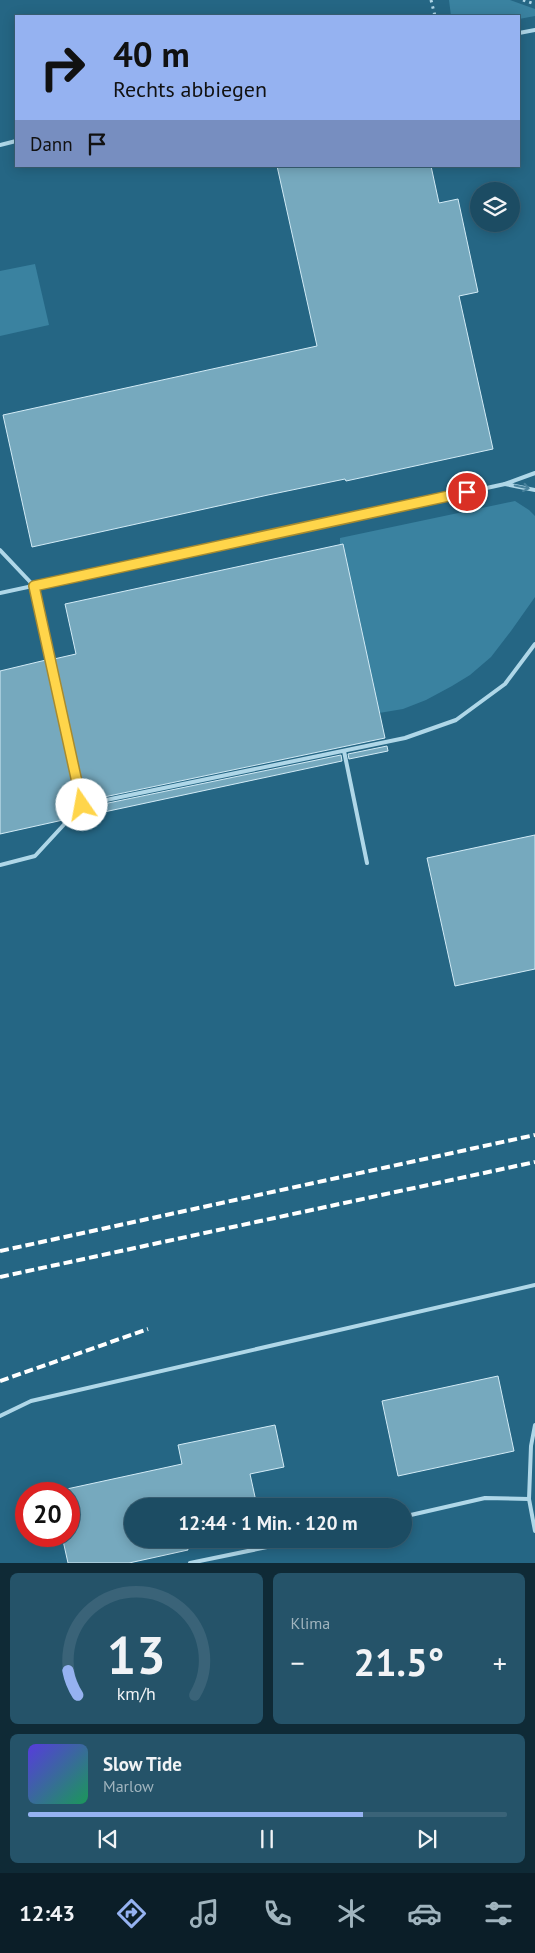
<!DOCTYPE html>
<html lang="de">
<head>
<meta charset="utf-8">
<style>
  body { margin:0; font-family:"PT Sans",sans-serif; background:#255369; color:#f1f3f6; height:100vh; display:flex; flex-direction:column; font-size:19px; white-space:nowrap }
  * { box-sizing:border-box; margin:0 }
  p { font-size:16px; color:#a0b4be }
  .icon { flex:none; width:28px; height:28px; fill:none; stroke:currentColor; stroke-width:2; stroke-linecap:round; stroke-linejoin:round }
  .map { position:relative; height:1563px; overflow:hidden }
  .sheet { display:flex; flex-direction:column; gap:10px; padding:10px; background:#0f2a36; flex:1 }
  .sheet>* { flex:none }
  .banner { position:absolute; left:15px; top:15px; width:505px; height:152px; border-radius:0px; box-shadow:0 2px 12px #0003,0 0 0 1px #3a6378; background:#95b2f1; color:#111; overflow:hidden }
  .controls { position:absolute; left:470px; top:182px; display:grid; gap:10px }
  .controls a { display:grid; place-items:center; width:50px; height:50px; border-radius:50%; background:#1c4c63; box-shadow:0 2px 12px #0003,0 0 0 1px #3a6378; font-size:25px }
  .speed { position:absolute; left:15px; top:1482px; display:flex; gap:10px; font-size:25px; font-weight:700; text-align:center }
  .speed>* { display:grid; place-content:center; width:65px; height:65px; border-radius:50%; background:#1c4c63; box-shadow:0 2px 12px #0003,0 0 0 1px #3a6378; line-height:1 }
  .speed .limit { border:8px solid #d22; background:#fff; color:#111 }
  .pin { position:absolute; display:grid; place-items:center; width:42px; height:42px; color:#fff; margin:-21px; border:2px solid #fff; border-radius:50%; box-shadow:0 1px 5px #0007 }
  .me { position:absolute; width:55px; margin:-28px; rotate:348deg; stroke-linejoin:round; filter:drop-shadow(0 0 4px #0008) }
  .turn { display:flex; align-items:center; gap:18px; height:105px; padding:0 15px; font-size:22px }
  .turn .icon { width:65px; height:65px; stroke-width:2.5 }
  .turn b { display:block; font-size:35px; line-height:42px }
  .then { display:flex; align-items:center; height:48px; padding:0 15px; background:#0003; gap:10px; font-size:19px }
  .big { font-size:38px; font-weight:700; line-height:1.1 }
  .sheet .card { flex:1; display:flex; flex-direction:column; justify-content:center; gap:8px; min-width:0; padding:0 18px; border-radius:8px; background:#255369 }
  .sheet .dial { align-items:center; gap:0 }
  .dial svg { height:130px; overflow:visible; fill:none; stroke:#3a6378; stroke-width:7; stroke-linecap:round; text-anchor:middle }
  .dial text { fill:#f1f3f6; stroke:none }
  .song { display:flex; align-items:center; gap:15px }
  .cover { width:60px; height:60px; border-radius:8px; background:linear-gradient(135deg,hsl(250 70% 55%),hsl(150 70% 35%)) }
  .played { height:5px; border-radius:2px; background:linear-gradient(90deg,#95b2f1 70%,#3a6378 70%) }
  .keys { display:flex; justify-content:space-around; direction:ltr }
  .heat { display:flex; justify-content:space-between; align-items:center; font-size:28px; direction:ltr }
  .sheet .tiles { flex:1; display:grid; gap:10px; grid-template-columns:1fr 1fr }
  .card:last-child { grid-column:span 2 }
  .trip { position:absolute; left:124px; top:1498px; width:288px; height:50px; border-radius:25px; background:#1c4c63; box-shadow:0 2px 12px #0003,0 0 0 1px #3a6378; font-weight:700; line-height:50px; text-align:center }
  .tab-bar { display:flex; height:80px; justify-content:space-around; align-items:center; background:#0b1e28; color:#a0b4be }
  .tab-bar .icon { width:35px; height:35px }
  .tab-bar .active { color:#95b2f1 }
  .tab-bar b { font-size:22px; color:#f1f3f6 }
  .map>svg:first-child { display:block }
  .green { fill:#3a82a0 }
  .building { fill:#76a9be; stroke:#d2ebf6 }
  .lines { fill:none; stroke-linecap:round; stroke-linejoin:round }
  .path { stroke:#afd7e8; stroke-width:3; stroke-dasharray:2.5 4; stroke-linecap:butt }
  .service { stroke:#afd7e8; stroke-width:4 }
  .rail { stroke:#fff; stroke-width:4; stroke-dasharray:9 4; stroke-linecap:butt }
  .oneway { stroke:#48829d }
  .route-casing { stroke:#a68a30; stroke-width:12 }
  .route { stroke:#ffd54a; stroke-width:9 }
</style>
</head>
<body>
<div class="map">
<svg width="535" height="1563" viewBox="0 0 535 1563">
  <rect width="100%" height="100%" fill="#256684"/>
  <g class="green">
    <path d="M 449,0 L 510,0 L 535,9 L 535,16 L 519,19 L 519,16 L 451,16 Z"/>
    <path d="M 35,264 L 49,325 L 0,336 L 0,271 Z"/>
    <path d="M 515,501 L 529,510 L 535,516 L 535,597 L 511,631 L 491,657 L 470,675 L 452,686 L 426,700 L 403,709 L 379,713 L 343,545 L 340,545 L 340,538 Z"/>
  </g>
  <g class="building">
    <path d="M 277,166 L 431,166 L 439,203 L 458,199 L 478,292 L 459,296 L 493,449 L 346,481 L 345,479 L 268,495 L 32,547 L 3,415 L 317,346 Z"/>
    <path d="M 343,544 L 385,738 L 85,801 L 54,659 L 76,654 L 65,604 Z"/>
    <path d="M 46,660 L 78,804 L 63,820 L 0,834 L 0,671 Z"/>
    <path d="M 387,746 L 388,751 L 349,759 L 348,754 Z"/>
    <path d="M 341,755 L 342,761 L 76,818 L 84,808 Z"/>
    <path d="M 535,835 L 535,969 L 455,986 L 427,858 Z"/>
    <path d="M 498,1376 L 514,1451 L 398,1476 L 382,1401 Z"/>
    <path d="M 275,1425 L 284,1467 L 250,1474 L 257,1506 L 132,1506 L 132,1539 L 186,1539 L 188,1550 L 129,1563 L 68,1563 L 62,1536 L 69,1536 L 69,1494 L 53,1494 L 53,1492 L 182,1464 L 178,1445 Z"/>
  </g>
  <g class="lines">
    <g class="path">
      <path d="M 431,0 L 435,16"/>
      <path d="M 523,0 L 535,4"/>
    </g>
    <g class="service">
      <path d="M 519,33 L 535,30"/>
      <path d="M 0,145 L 16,141"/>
      <path d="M 535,473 L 505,484 L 535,490"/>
      <path d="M 0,550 L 34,586 L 82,805"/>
      <path d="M 0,593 L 505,484"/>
      <path d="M 344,751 L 367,863"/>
      <path d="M 0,865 L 35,856 L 82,805 L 405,738 L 456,720 L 505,684 L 535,644"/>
      <path d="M 0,1416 L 31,1401 L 535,1285"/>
      <path d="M 535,1425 L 531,1446 L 529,1499 L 535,1531"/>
      <path d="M 402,1517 L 485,1498 L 529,1499"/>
      <path d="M 190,1563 L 306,1539"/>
    </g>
    <g class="rail">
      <path d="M 0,1251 L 535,1135"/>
      <path d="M 0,1277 L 535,1162"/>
      <path d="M 0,1381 L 148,1329"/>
    </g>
  </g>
  <defs><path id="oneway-shaft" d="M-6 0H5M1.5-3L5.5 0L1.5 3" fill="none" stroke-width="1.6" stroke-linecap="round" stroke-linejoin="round" transform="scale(1.25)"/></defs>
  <use class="oneway" href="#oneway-shaft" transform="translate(522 487) rotate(12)"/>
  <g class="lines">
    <g class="route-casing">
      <path id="route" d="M 82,805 L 34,586 L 467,492"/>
    </g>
    <use href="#route" class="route"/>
  </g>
</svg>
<div class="controls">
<a><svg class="icon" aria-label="layers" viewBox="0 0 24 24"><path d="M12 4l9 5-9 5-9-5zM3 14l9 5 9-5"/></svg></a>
</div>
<div class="speed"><div class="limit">20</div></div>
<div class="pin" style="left:467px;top:492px;background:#d93025"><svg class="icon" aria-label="arrive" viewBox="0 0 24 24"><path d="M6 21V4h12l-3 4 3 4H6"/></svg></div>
<svg class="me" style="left:82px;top:805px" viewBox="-20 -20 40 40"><circle r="19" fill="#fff"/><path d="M0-13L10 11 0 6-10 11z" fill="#ffd54a"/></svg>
<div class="trip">12:44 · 1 Min. · 120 m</div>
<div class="banner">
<div class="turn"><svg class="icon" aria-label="right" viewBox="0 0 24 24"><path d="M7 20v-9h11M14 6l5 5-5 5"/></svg><div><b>40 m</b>Rechts abbiegen</div></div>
<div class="then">Dann<svg class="icon" aria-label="arrive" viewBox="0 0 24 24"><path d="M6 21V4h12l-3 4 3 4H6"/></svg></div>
</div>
</div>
<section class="sheet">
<div class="tiles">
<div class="card dial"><svg viewBox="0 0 100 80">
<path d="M14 69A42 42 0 1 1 86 69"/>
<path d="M14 69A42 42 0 0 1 8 54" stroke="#95b2f1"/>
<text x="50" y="56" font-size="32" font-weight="700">13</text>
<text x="50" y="72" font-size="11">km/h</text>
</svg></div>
<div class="card"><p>Klima</p>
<div class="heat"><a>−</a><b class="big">21.5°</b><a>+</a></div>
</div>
<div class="card">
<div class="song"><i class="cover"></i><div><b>Slow Tide</b><p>Marlow</p></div></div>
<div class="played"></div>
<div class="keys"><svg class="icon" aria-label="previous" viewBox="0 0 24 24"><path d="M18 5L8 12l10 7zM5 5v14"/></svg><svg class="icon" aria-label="pause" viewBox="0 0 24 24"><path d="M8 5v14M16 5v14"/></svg><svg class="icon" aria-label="next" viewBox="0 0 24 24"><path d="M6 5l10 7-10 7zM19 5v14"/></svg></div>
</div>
</div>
</section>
<nav class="tab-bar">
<b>12:43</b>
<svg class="icon active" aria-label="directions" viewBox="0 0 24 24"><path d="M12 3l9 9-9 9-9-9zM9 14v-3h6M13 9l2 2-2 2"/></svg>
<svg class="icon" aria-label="music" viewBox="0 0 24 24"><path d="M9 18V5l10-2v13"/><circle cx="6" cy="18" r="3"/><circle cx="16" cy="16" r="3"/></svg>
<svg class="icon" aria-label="phone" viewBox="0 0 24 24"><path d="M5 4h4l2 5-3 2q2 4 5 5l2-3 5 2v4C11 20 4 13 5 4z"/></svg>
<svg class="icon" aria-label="climate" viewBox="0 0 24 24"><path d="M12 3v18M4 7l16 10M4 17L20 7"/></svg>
<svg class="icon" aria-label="car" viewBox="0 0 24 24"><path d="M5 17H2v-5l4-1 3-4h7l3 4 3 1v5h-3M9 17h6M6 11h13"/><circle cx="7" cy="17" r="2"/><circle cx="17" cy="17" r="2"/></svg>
<svg class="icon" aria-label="filters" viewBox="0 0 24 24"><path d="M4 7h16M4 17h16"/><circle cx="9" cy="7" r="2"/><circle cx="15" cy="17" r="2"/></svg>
</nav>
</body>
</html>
